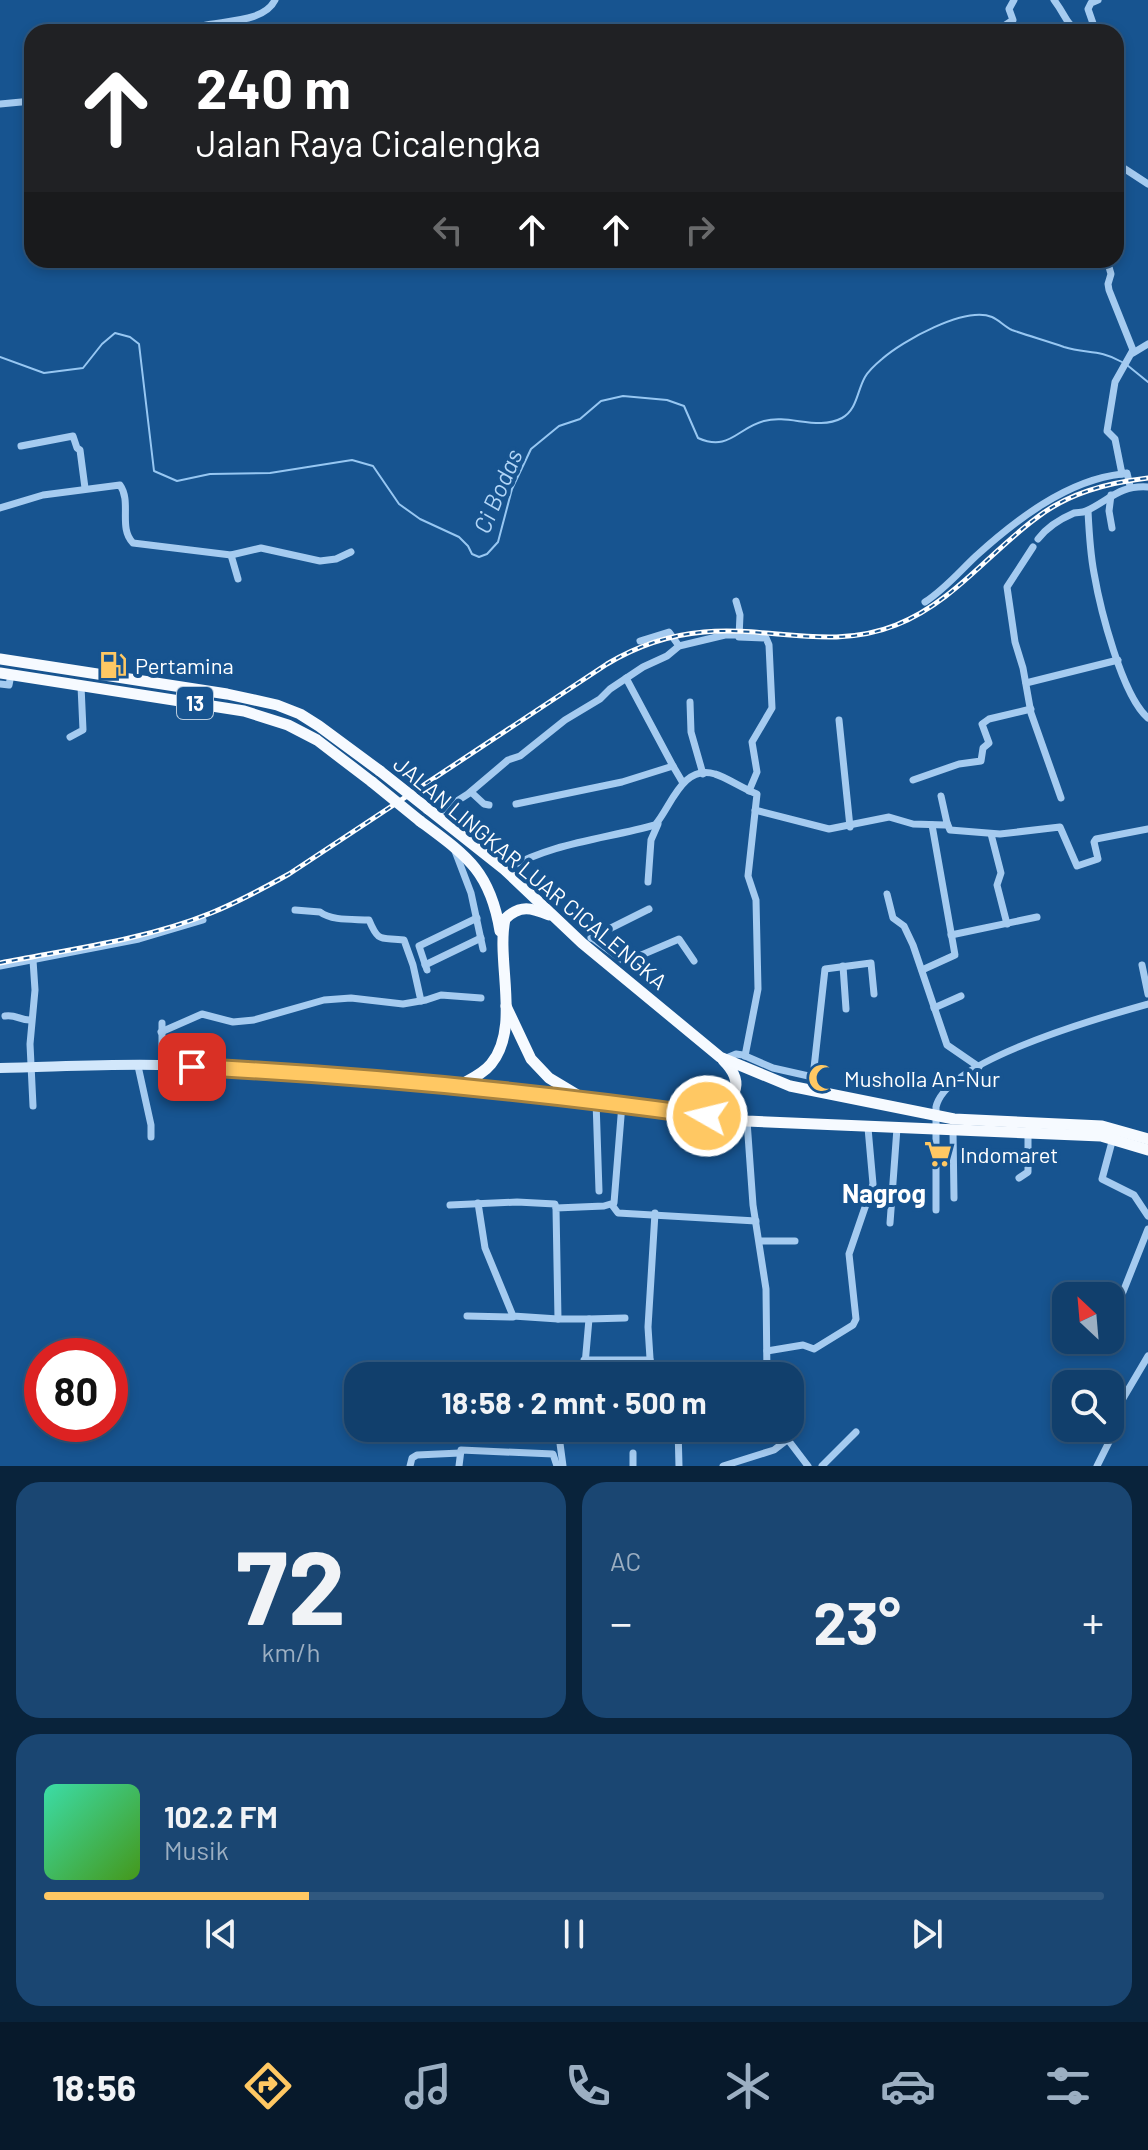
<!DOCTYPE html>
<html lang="id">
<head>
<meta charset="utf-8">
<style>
  body { margin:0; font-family:Barlow,sans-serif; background:#1a4672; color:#f1f3f6; height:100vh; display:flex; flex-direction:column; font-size:30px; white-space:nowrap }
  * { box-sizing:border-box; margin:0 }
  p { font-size:26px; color:#9cafc2 }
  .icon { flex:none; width:44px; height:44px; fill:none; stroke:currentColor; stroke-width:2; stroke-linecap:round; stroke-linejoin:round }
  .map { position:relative; height:1466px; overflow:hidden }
  .panel { display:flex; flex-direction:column; gap:16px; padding:16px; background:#09233b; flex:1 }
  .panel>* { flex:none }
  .hud { position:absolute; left:24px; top:24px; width:1100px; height:244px; border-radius:24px; box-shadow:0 4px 12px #0003,0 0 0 2px #30587f; background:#202124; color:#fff; overflow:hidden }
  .needle { width:52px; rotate:334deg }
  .fabs { position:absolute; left:1052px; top:1282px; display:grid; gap:16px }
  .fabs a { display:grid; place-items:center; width:72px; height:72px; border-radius:16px; background:#113f6c; box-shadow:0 4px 12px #0003,0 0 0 2px #30587f; font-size:40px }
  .speed { position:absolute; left:24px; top:1338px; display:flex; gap:16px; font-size:40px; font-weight:700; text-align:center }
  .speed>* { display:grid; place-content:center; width:104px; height:104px; border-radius:50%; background:#113f6c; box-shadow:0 4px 12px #0003,0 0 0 2px #30587f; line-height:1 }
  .speed .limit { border:12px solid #d22; background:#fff; color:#111 }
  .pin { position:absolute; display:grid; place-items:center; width:68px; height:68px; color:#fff; margin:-34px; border-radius:16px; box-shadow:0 4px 12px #0006 }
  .me { position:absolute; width:88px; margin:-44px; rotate:278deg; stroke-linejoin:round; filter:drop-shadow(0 0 6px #0008) }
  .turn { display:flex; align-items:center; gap:28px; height:168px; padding:0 40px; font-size:36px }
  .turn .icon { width:104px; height:104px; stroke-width:2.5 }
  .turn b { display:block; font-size:56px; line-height:68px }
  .lanes { display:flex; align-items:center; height:76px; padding:0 40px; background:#0003; justify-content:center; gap:40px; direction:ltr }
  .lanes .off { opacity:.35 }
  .big { font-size:60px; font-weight:700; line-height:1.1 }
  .panel .card { flex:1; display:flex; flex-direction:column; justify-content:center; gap:12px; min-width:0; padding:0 28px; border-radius:24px; background:#1a4672 }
  .panel .dial { align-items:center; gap:0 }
  .dial b { font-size:104px; line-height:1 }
  .song { display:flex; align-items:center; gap:24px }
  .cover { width:96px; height:96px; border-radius:12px; background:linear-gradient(135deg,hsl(160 70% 55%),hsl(100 70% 35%)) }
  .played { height:8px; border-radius:4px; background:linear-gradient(90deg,#ffc863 25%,#30587f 25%) }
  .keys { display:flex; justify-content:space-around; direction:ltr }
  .heat { display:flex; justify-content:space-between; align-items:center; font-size:44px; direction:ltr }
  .panel .tiles { flex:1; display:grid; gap:16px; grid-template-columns:1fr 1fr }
  .card:last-child { grid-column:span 2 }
  .trip { position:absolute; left:344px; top:1362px; width:460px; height:80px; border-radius:24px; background:#113f6c; box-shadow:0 4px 12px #0003,0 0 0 2px #30587f; font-weight:700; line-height:80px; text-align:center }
  .menu { display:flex; height:128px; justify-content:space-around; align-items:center; background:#07192b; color:#9cafc2 }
  .menu .icon { width:56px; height:56px }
  .menu .selected { color:#ffc863 }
  .menu b { font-size:36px; color:#f1f3f6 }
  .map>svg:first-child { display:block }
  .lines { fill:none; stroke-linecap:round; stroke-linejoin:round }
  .stream { stroke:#97c7f2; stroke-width:2 }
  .minor { stroke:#a5cbf0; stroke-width:7 }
  .secondary { stroke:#d2e7fb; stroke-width:10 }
  .trunk { stroke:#f6faff; stroke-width:11 }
  .rail-casing { stroke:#fff; stroke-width:5 }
  .rail { stroke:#175490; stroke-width:2; stroke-dasharray:6; stroke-linecap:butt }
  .trunk-bridge { stroke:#f6faff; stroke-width:11 }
  .route-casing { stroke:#a68240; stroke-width:20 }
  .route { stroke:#ffc863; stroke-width:14 }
  .labels { text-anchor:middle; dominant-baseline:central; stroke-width:8; stroke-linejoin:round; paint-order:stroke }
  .shield { fill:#175490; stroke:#b9ccde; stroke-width:2 }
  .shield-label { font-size:20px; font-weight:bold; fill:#fff }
  .poi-label { font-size:22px; fill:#fff; stroke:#175490; text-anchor:start }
  .street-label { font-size:22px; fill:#fff; stroke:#175490 }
  .water-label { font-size:24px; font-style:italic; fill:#b1d5f7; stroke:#175490 }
  .quarter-label { font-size:26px; font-weight:bold; fill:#fff; stroke:#175490 }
</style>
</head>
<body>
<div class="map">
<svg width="1148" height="1466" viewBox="0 0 1148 1466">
  <rect width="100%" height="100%" fill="#175490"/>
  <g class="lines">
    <g class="stream">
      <path d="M 0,357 L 44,373 L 83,368 L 102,344 L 115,333 L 130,337 L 139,344 L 154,471 L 177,481 L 210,474 L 270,473 L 352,460 L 373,466 L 399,504 L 420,519 L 459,537 L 468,546 L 472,554 L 479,557 L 487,554 L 498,542 L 512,489 L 531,449 L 559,426 L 580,419 L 601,401 L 623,396 L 667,400 L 684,406 L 698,438 C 729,452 737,428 764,421 C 789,414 818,431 842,418 C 857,410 857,391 865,377 C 869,370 876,364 882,359 C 902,341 965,306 992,317 C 999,320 1005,327 1012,330 C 1029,336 1047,341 1064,347 C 1086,354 1099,349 1122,362"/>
      <path d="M 1127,365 L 1148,382"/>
    </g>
    <g class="minor">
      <path d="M 1054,0 C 1072,24 1064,30 1096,32"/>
      <path d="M 182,32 C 209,18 262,27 275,0"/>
      <path d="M 1004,32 L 1004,26 L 1013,20 L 1009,9 L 1014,0"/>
      <path d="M 1096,32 L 1088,9 L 1091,3 L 1098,0"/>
      <path d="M 0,104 L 32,101"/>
      <path d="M 1116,153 L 1118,167"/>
      <path d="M 1116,168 L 1122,167 L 1148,184"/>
      <path d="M 1107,260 L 1111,274 L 1108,284 L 1109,290 L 1133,350 L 1115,382 L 1107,431 L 1115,439 L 1122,474 L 1127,473 L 1130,486"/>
      <path d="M 1133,353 L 1148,344"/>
      <path d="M 21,446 L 73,436 L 77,448 L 80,450 L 85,488"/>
      <path d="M 1111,495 L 1109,511 L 1112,528"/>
      <path d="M 0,508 L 43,495 L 120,485 C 132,502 118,528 133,543 L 231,555 L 261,548 L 320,561 L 336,559 L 351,552"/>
      <path d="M 1088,511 C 1089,531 1090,552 1094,573 C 1100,608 1122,696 1148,718"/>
      <path d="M 1038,539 C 1047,527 1060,519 1074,513 C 1078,512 1082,513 1086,511 C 1110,500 1119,485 1148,487"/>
      <path d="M 1033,547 L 1007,587 L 1015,642 L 1023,668 L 1031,713 L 1061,798"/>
      <path d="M 231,555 L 238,579"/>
      <path d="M 736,601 L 740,615 L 739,637 L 766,638 L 769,645 L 772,708 L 752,742 L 757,772 L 749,791"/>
      <path d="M 925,602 C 945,589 959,572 976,556 C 1016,520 1067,480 1122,474"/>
      <path d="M 640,641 L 669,632 L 679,646"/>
      <path d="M 626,678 L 673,766"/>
      <path d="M 1026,683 L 1118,660"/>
      <path d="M 0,684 L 9,685 L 11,675"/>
      <path d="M 690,702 L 691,732 L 703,774"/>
      <path d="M 839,720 L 850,827"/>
      <path d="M 70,737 L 83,730 L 81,686"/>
      <path d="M 913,780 L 959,764 L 981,761 L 983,748 L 989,743 L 982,724 L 989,719 L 1031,709"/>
      <path d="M 471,792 L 484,804 L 489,805"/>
      <path d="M 516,804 L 622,782 L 673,766 L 683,783"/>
      <path d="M 755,810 L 829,829 L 889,817 L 913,824 L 945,825 L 947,823 L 941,796"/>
      <path d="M 435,815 L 468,794 L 508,760 L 520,756 L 565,720 L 600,699 L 610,689 L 643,667 L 667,656 L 679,646 L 725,635 L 738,635"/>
      <path d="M 947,823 L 950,830 L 1000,834 L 1060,827 L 1077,866 L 1098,859 L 1094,842 L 1096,839 L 1148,829"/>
      <path d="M 991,834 L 1001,873 L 997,885 L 1007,924"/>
      <path d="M 455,851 L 471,893 L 483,949"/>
      <path d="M 505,870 C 551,843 604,839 655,825 C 671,807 682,764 715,774 C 726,777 743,789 757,794 L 748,876 L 756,900 L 758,989 L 745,1056"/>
      <path d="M 648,882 L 651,840 L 658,824"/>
      <path d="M 887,894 L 893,918 L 904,926 L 913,945 L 947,1045 L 979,1067"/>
      <path d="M 295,910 L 320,912 C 332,921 353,919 369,920 C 379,944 381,937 404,940 L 413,965 L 421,1001"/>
      <path d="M 951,935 L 1037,917"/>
      <path d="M 591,938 L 649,909"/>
      <path d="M 592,938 L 625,962 L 679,939 L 694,961"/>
      <path d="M 425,965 L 481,938"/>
      <path d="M 1142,965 L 1148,994"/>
      <path d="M 0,966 L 139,939 L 203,920"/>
      <path d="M 843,966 L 846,1009"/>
      <path d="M 427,970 L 419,946 L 477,918"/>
      <path d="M 922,970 L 955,955 L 932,825"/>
      <path d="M 934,1008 L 961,996"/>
      <path d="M 5,1016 C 16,1014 21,1021 31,1020"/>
      <path d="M 162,1023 L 162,1066"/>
      <path d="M 161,1032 L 202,1014 L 233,1022 L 254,1020 L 324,1000 L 351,998 L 403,1004 L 426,1000 L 441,995 L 481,998"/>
      <path d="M 724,1059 L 736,1054 L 743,1055 L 773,1068 L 813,1077 L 825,969 L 871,963 L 874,994"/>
      <path d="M 138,1066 L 151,1125 L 151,1137"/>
      <path d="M 596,1101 L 599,1191"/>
      <path d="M 33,1106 L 30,1044 L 35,990 L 33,960"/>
      <path d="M 747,1121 L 753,1205 L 766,1289 L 767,1376"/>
      <path d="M 953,1131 L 954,1198"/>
      <path d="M 1113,1138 L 1102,1179 L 1134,1195 L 1148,1216"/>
      <path d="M 1019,1178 L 1028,1172 L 1028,1134"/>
      <path d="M 478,1203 L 485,1248 L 513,1316 L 558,1319"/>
      <path d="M 450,1205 L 517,1202 L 555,1204 L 556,1208"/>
      <path d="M 612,1205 L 618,1213 L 756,1221"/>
      <path d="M 936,1210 L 936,1107 C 946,1060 1105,1016 1148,1004"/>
      <path d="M 890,1223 L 897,1128"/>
      <path d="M 760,1241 L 795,1241"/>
      <path d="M 1123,1292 L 1148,1229"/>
      <path d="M 467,1316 L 513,1317"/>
      <path d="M 589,1319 L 625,1318"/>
      <path d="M 767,1351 L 803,1345 L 814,1349 L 853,1325 L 856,1319 L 849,1254 L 873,1184 L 868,1128"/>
      <path d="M 584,1360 L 650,1360"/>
      <path d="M 528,1371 L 528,1376"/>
      <path d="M 651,1374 L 648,1327 L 655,1213"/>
      <path d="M 584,1376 L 589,1319 L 558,1319 L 556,1208 L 604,1206 L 614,1203 L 622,1104"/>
      <path d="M 527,1428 L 529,1435 L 559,1436"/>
      <path d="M 678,1428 L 679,1466"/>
      <path d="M 779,1428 L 808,1466"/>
      <path d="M 410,1466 L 412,1458 L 417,1455 L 460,1453"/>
      <path d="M 459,1466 L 461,1450 L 553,1454 L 557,1466"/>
      <path d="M 563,1466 L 559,1436 L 581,1433 L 583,1428"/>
      <path d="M 633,1466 L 633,1453"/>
      <path d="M 723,1466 L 774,1450 L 787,1440"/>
      <path d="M 822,1466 L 856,1432"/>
      <path d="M 1097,1466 L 1114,1432 L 1115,1412 L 1148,1356"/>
    </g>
    <path class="secondary" d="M 0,1068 C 53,1067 105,1064 158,1065 C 300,1068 441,1083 582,1099"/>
    <g class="trunk">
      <path d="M 0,659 L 227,694 L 277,705 L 300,714 L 319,726 L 380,771"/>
      <path d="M 0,673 L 244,711 L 288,725 L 317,740 L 372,782"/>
      <path d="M 428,809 L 505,870 L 582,943 L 720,1057 L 790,1086 L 954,1119 L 1102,1126 L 1148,1139"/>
      <path d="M 420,821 C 467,856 490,871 500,931"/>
      <path d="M 506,1006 L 531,1059 L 549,1078 L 584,1099 L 747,1121 L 1101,1136 L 1148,1150"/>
      <path d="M 460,1085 C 471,1079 483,1074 491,1064 C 521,1028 496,962 505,919 C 520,904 532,908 549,915"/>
      <path d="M 707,1116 C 732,1102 749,1086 723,1060"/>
    </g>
    <g class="rail-casing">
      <path id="rail" d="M 0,963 C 71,949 144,940 211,913 C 238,902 264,888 289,874 L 607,664 C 637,646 669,635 704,632 C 769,626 832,651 896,625 C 952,603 988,554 1035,519 C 1068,493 1107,483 1148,478"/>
    </g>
    <use href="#rail" class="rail"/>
    <g class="trunk-bridge">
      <path d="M 380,771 L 428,809"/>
      <path d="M 372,782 L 420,821"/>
    </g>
  </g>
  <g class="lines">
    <g class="route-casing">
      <path id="route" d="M 192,1067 C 364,1075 535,1092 707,1116"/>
    </g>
    <use href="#route" class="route"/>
  </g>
  <defs>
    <g id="fuel-bare" transform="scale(2.16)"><path d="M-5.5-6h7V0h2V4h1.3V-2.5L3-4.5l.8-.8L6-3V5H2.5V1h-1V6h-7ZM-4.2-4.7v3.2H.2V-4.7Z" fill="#ffc863" stroke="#175490" stroke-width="2.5" paint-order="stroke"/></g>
    <g id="mosque-bare" transform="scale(2.16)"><path d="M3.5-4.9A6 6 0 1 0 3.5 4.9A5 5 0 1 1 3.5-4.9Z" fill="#ffc863" stroke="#175490" stroke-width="2.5" paint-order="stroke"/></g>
    <g id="supermarket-bare" transform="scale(2.16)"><path d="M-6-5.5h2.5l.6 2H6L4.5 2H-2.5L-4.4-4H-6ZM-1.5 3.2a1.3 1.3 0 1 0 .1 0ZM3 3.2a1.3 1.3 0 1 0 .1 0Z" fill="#ffc863" stroke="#175490" stroke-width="2.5" paint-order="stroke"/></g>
  </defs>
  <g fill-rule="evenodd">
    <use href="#fuel-bare" x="113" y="665"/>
    <use href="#mosque-bare" x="822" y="1078"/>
    <use href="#supermarket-bare" x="938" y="1154"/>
  </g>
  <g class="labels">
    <rect class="shield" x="177" y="687" width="36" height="32" rx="6"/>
    <g class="shield-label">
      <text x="195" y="703">13</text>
    </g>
    <g class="poi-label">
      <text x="135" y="665">Pertamina</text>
      <text x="844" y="1078">Musholla An-Nur</text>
      <text x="960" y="1154">Indomaret</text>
    </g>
    <g class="street-label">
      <text transform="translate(531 872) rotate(40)">JALAN LINGKAR LUAR CICALENGKA</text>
    </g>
    <g class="water-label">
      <text transform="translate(497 491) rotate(-67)">Ci Bodas</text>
    </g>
    <g class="quarter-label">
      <text x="884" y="1192">Nagrog</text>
    </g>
  </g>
</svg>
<div class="fabs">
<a><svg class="needle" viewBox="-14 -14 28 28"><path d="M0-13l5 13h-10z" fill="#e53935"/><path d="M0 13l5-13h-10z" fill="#9cafc2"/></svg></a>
<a><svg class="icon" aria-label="search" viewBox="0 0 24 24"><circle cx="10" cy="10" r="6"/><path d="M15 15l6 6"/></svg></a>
</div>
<div class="speed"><div class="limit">80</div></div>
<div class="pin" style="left:192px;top:1067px;background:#d93025"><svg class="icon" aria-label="arrive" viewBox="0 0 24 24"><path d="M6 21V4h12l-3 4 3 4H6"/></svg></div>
<svg class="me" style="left:707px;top:1116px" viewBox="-20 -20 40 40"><circle r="17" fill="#ffc863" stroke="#fff" stroke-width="3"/><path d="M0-11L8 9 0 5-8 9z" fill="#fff"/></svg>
<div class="trip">18:58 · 2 mnt · 500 m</div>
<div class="hud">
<div class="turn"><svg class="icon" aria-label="ahead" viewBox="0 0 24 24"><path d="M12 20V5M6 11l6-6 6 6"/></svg><div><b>240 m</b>Jalan Raya Cicalengka</div></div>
<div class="lanes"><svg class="icon off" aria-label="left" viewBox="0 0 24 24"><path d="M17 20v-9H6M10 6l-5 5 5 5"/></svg><svg class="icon" aria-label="ahead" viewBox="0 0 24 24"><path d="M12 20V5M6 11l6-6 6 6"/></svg><svg class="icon" aria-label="ahead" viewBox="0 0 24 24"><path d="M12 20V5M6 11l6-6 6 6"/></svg><svg class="icon off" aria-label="right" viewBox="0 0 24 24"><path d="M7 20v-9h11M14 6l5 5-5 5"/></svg></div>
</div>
</div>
<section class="panel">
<div class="tiles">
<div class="card dial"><b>72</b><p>km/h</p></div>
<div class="card"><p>AC</p>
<div class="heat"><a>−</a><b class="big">23°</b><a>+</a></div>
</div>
<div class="card">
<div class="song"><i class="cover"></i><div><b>102.2 FM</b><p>Musik</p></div></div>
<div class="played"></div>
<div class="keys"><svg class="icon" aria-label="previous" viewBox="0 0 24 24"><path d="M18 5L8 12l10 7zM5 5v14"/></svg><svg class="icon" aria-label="pause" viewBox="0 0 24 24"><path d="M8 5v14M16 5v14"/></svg><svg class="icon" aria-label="next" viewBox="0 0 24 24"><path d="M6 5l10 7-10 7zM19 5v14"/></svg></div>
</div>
</div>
</section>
<nav class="menu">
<b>18:56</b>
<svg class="icon selected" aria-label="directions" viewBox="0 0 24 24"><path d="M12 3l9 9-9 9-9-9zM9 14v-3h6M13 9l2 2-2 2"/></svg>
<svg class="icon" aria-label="music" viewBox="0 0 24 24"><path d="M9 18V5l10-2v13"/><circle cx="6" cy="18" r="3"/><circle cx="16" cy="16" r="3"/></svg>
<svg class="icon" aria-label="phone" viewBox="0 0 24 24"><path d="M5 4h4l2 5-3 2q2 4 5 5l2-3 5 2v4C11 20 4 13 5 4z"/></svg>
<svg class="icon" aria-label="climate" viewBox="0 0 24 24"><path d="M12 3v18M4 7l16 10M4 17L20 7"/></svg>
<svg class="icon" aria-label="car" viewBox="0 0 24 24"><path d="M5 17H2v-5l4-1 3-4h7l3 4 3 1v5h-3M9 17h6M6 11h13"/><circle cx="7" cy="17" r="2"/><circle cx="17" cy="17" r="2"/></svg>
<svg class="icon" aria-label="filters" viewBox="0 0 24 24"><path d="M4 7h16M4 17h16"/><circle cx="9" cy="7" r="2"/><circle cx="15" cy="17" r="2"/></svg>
</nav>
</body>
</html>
